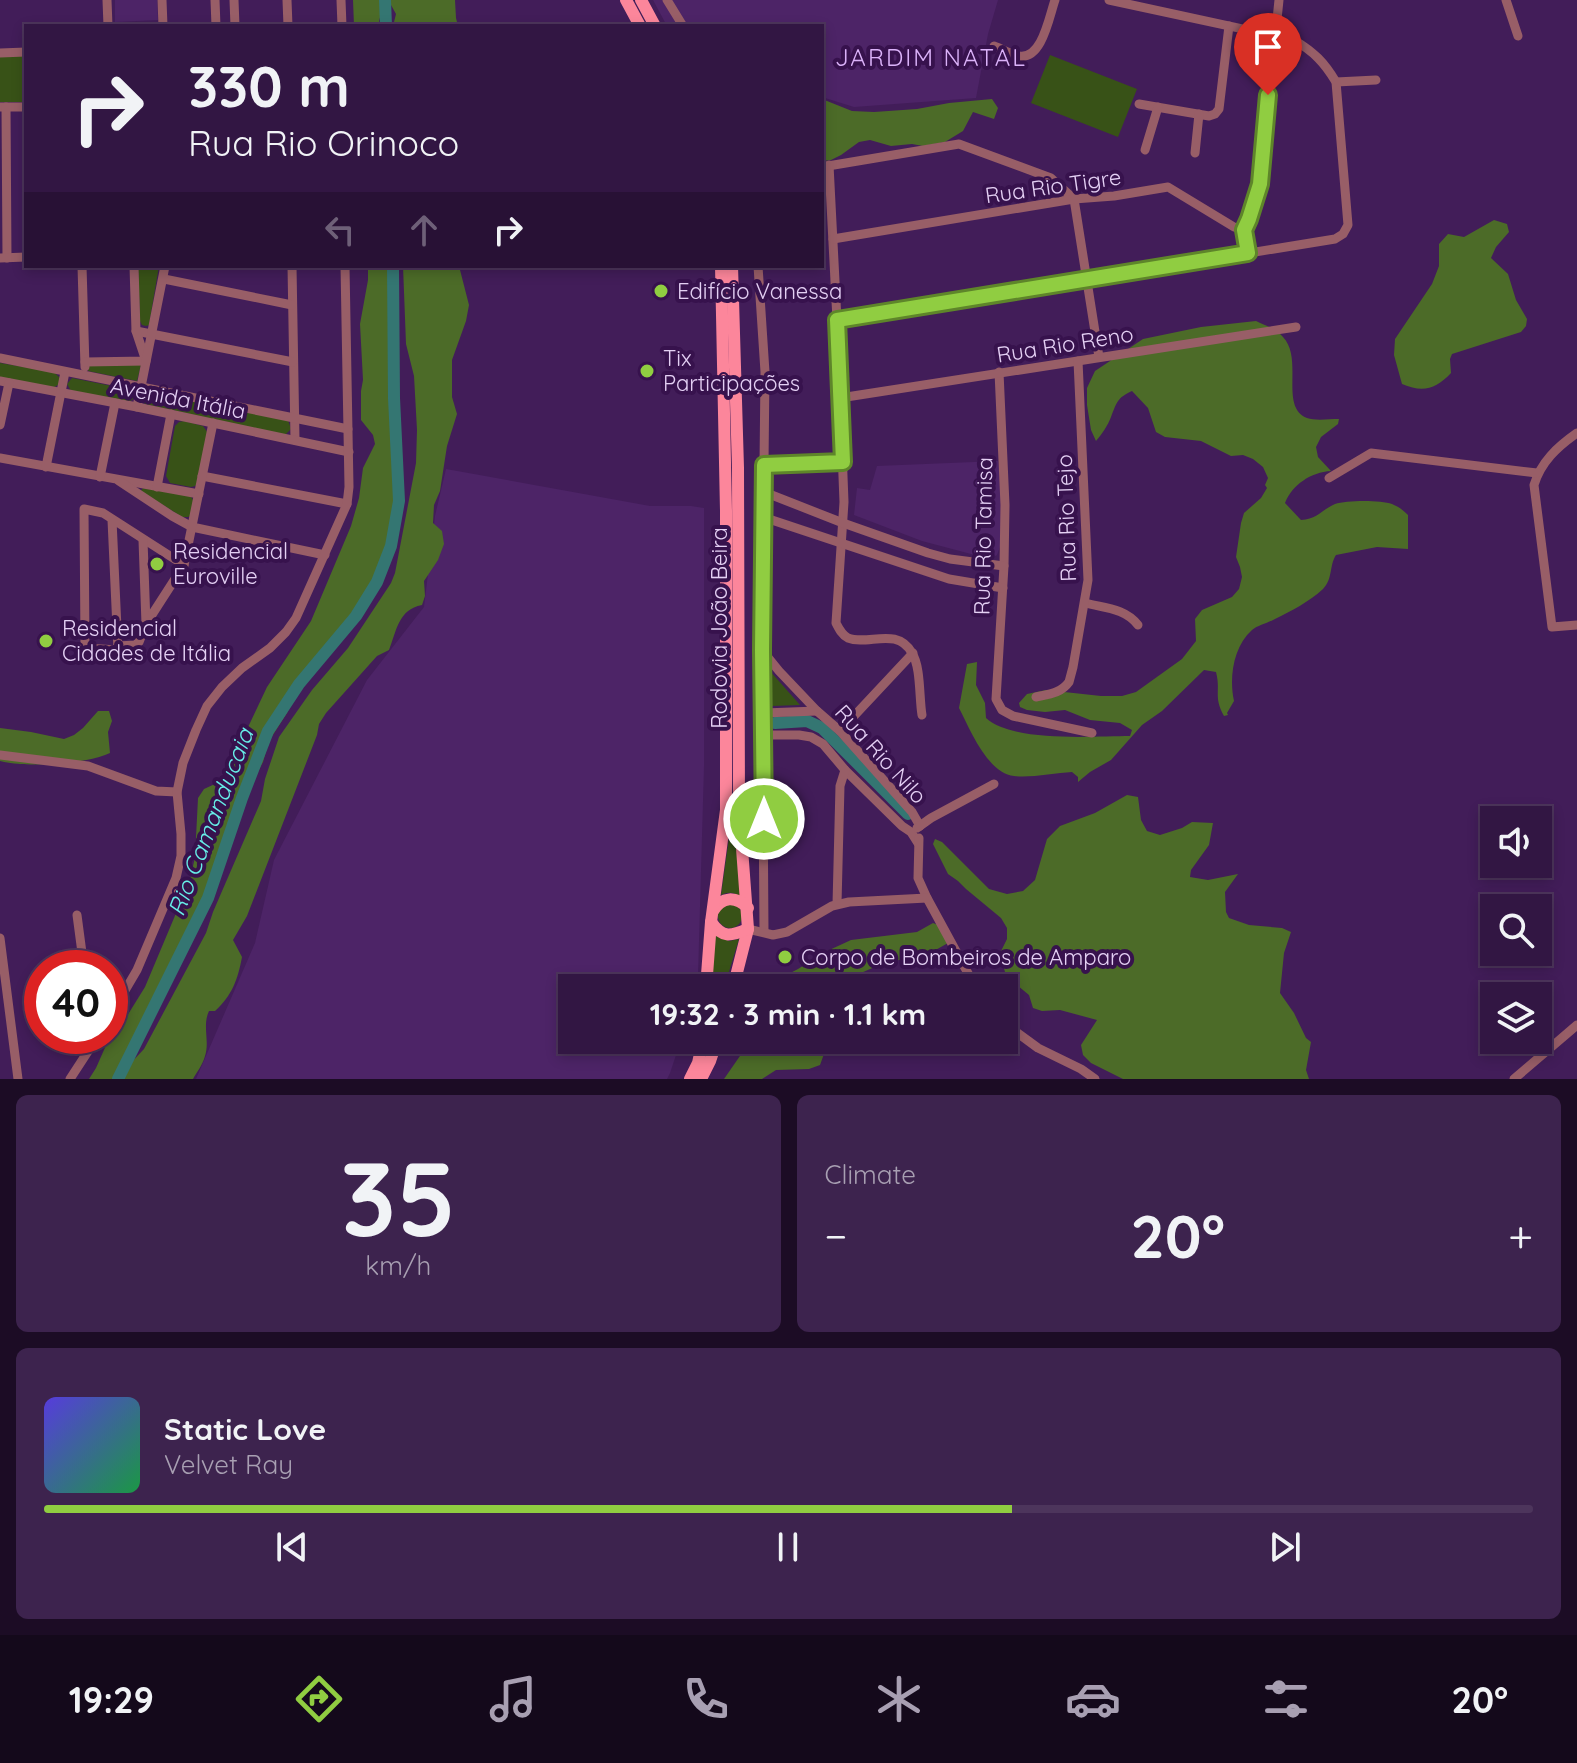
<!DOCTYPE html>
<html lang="en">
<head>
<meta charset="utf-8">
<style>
  body { margin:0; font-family:Quicksand,sans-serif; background:#3d234e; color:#f1f3f6; height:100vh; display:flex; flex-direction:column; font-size:30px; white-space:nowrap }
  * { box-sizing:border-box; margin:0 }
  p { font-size:26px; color:#a89fb2 }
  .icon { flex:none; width:44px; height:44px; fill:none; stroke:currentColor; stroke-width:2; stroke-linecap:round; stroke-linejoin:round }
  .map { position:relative; height:1079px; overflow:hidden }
  .details { display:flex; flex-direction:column; gap:16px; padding:16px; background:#1c0c25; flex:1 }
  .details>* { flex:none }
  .guide { position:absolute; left:24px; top:24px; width:800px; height:244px; border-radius:0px; box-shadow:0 4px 12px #0003,0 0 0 2px #4d355c; background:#321643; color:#f1f3f6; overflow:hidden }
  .tools { position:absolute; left:1480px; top:806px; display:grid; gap:16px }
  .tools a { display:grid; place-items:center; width:72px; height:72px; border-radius:0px; background:#321643; box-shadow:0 4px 12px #0003,0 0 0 2px #4d355c; font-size:40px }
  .speed { position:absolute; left:24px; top:950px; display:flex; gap:16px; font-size:40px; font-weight:700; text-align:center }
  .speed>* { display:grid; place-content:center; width:104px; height:104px; border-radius:50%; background:#321643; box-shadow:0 4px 12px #0003,0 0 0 2px #4d355c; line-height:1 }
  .speed .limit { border:12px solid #d22; background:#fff; color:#111 }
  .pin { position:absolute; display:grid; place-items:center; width:68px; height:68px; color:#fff; margin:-82px -34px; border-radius:50% 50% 50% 0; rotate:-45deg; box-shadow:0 0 8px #0007 }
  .pin .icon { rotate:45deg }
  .me { position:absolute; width:88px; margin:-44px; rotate:0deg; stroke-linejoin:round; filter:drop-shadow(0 0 6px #0008) }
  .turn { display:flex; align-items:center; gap:28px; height:168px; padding:0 32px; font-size:36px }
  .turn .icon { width:104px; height:104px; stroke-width:2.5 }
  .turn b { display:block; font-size:56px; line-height:68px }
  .lanes { display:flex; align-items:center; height:76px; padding:0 32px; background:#0003; justify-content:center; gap:40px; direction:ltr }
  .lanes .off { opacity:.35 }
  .big { font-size:60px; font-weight:800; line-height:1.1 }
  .details .tile { flex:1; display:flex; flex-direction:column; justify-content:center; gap:12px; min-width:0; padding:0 28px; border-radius:12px; background:#3d234e }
  .details .dial { align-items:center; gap:0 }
  .dial b { font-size:104px; line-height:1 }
  .song { display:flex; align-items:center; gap:24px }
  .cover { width:96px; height:96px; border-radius:12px; background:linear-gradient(135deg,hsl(250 70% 55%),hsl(140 70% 35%)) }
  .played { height:8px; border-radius:4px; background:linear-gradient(90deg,#90cd41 65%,#4d355c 65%) }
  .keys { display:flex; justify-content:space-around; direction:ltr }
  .heat { display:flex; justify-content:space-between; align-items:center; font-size:44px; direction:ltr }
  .details .tiles { flex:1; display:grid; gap:16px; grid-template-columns:1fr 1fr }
  .tile:last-child { grid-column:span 2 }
  .trip { position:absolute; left:558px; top:974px; width:460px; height:80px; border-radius:0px; background:#321643; box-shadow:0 4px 12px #0003,0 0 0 2px #4d355c; font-weight:800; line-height:80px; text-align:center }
  .menu { display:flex; height:128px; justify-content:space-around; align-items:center; background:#14091b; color:#a89fb2 }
  .menu .icon { width:56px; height:56px }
  .menu .active { color:#90cd41 }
  .menu b { font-size:36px; color:#f1f3f6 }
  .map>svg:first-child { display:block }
  .built { fill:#4d2467 }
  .green { fill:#385217 }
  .forest { fill:#4c6b28 }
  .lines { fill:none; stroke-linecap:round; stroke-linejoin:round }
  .river { stroke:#347672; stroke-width:12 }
  .minor { stroke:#985e67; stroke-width:9 }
  .major { stroke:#fc869b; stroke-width:12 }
  .route-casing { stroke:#5e852a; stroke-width:20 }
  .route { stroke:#90cd41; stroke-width:14 }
  .poi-dot { fill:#90cd41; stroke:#37124d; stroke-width:3 }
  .labels { text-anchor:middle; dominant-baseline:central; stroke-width:8; stroke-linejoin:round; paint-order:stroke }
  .street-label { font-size:22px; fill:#e4d0f4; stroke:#37124d }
  .poi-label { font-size:22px; fill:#e4d0f4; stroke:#37124d; text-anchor:start }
  .neighbourhood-label { font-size:24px; letter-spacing:2px; fill:#dbb2f9; stroke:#37124d }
  .water-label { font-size:24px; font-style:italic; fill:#67efe8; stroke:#37124d }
</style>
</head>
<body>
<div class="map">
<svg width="1577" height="1079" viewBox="0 0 1577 1079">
  <rect width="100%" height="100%" fill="#421d59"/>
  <g class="built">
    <path d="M 115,0 L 157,0 L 158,20 L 115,22 Z"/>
    <path d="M 653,0 L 998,0 L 988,34 L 976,98 L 854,107 L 822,97 L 822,26 L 667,26 Z"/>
    <path d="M 998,461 L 1003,508 L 1002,541 L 997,555 L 990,559 L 922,541 L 854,515 L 857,488 L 870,490 L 877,466 Z"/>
    <path d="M 446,469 L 650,506 L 691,506 L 704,508 L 704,766 L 698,976 L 696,988 L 572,988 L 572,1040 L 681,1040 L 670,1073 L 667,1079 L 196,1079 L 255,943 L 274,860 L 367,680 L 424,607 L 435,516 Z"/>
  </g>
  <g class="green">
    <path d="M 1050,55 L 1137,89 L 1118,137 L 1031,103 Z"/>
    <rect x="0" y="56" width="26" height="46"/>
    <path d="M 138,266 L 159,266 L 149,325 L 146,326 L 142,325 L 140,321 Z"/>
    <path d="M 0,363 L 54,372 L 61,379 L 61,383 L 53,388 L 0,377 Z"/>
    <path d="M 90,364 L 141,365 L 137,381 L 88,371 Z"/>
    <path d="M 72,378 L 132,390 L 135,396 L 132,400 L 128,402 L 71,391 L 67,384 Z"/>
    <path d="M 150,392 L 288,420 L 291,429 L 285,435 L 145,404 L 143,400 L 144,395 Z"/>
    <path d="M 184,421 L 203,426 L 208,433 L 198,483 L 195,486 L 191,487 L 170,483 L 166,476 L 175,426 L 179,422 Z"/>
    <path d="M 143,488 L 190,495 L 195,503 L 192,515 L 188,517 L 182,517 L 141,491 Z"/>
    <path d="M 770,671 L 800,705 L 772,706 Z"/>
    <path d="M 733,810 L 742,897 C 734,893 730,891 721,895 Z"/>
    <circle cx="730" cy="916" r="12"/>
    <path d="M 715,935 L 729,941 L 739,939 L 724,988 L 711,988 Z"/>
  </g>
  <g class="forest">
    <path d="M 353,0 L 455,0 L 456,18 L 458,26 L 393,26 L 396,14 L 391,5 L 382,10 L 379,21 L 380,26 L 354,26 Z"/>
    <path d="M 822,99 L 852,111 L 874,112 L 917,109 L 949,103 L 992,99 L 998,108 L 994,119 L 973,112 L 963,131 L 945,142 L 923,146 L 912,144 L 891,146 L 870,140 L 859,142 L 841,155 L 831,160 L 822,161 Z"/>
    <path d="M 1494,220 L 1507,224 L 1509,232 L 1496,247 L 1491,258 L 1508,274 L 1516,300 L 1527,319 L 1526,326 L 1521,332 L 1452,354 L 1450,359 L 1451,373 C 1436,389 1423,393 1402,384 L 1394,355 L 1395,339 L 1432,284 L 1439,266 L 1439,244 L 1448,234 L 1464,237 Z"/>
    <path d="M 368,266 L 391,266 L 388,357 L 393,390 L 395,422 L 394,445 L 400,478 L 394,532 L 386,554 L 381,577 L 372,597 L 344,631 L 338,641 L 301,682 L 287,713 L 269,741 L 263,762 L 232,821 L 222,864 L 214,884 L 208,906 L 198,926 L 184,943 L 170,973 L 151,1002 L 115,1079 L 89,1079 L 96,1068 L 111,1034 L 127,1016 L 145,987 L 190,880 L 195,857 L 198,798 L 204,789 L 217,783 L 226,774 L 267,687 L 311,621 L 351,526 L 359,498 L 363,468 L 375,444 L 373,435 L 361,420 L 361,391 L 363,380 L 360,324 L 368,280 Z"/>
    <path d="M 403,266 L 459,266 L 469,305 L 466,321 L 452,360 L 452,397 L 457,414 L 447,446 L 440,491 L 434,505 L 433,523 L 442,531 L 444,544 L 438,560 L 424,581 L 425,596 L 422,605 C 398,610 397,630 389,650 L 377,656 L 326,713 L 319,724 L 317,735 L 247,916 L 233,940 L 242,957 C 238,979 232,996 215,1011 L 209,1011 C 202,1026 210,1041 205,1056 C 203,1064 197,1072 193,1079 L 123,1079 L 128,1066 L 144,1049 L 206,933 L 213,912 L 261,801 L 265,779 L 279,737 L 312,690 L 348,648 L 391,583 L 395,573 L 416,463 L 417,430 L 414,376 L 406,344 Z"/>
    <path d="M 1256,321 C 1264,325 1277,329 1283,337 C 1304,359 1279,407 1307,418 C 1315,421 1329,419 1339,419 L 1338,424 L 1321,437 L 1316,447 L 1318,457 L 1331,471 C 1311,472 1292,485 1285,503 L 1301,520 C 1318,519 1321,510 1335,504 C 1347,500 1381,500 1392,504 C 1399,507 1403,510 1408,515 L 1408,549 L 1377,547 L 1336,555 C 1329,566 1333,579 1323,589 C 1309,602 1291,611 1275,619 C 1268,623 1258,625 1252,630 C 1233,647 1229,678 1234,701 L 1227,713 L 1228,715 L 1224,716 C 1213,696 1221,691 1216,672 L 1204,670 L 1162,711 L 1142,725 L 1111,760 L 1090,772 L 1078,782 L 1078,777 L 1072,772 C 1055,773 1030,778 1014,776 C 987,773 970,729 959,708 L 967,664 L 977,662 L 976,685 L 985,703 L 986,718 C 1014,743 1093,736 1130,736 L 1132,730 L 1120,723 L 1090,720 L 1065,710 L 1045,712 L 1027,710 L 1020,707 L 1019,703 L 1027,694 L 1046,690 L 1101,696 L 1122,696 L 1136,692 L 1182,659 L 1196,641 L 1195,619 L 1202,610 L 1232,597 L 1239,589 L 1242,577 L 1240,567 L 1236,557 L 1241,523 L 1244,513 L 1261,498 L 1267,488 L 1265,485 L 1268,478 L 1263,467 L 1253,459 L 1243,455 L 1231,456 L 1201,441 L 1165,437 L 1156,432 L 1148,408 L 1132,391 C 1117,398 1117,402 1111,417 C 1108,425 1102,434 1096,441 L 1091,430 L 1087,405 L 1087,388 L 1095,371 L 1143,339 L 1201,327 Z"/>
    <path d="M 98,711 L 109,711 L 112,721 L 108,732 L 110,753 C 88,764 24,768 0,761 L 0,728 L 31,732 L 64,739 L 74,735 L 83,728 Z"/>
    <path d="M 1127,795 L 1138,797 L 1141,820 L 1147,831 L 1160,835 L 1182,828 L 1192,822 L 1213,823 L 1209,845 L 1191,870 L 1190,877 L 1208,880 L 1238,874 L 1225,892 L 1226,912 L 1229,918 L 1249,925 L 1282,928 L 1291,932 L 1284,953 L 1280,993 L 1294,1013 L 1306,1038 L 1311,1042 L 1306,1070 L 1309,1079 L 1123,1079 L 1091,1063 L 1083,1055 L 1081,1045 L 1097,1020 L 1060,1010 L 1042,1011 L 1033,1008 L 1029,995 L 1006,976 L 1000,953 L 1007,939 L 1007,928 L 1001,918 L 966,889 L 958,881 L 948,874 L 933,844 L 935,839 L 942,842 L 989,889 L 1007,894 L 1023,891 L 1035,880 L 1047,839 L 1060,826 L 1095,813 Z"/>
    <path d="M 933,923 L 941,926 L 948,943 L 925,956 L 886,962 L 845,980 L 838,988 L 761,988 L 798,969 L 825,952 L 851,940 L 917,932 Z"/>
    <path d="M 769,1040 L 829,1040 L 820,1065 L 809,1069 L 776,1070 L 762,1079 L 724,1079 L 742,1053 C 753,1051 765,1052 769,1040 Z"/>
  </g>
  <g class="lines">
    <g class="river">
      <path d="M 385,0 L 386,26"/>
      <path d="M 775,723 L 807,721 L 822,728 L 908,814"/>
      <path d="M 118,1079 L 208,898 L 242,798 L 268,731 L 299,684 L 356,616 L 377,582 L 391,546 L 399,501 L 394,398 L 393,266"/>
    </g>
    <g class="minor">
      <path d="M 107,0 L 108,26"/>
      <path d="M 162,0 L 163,26"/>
      <path d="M 215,0 L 216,26"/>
      <path d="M 234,0 L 235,26"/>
      <path d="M 287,0 L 288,26"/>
      <path d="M 341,0 L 342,26"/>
      <path d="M 667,0 L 683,26"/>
      <path d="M 1506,0 L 1518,36"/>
      <path d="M 994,46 C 1002,49 1011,54 1019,56 C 1042,60 1049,17 1055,0"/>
      <path d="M 0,53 L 26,52"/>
      <path d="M 1336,82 L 1376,80"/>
      <path d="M 1139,104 L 1209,116 L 1215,114 L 1219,109 L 1229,26"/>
      <path d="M 1,107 L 26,107"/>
      <path d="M 6,107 L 7,258"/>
      <path d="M 1145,150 L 1158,107"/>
      <path d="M 1195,153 L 1199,114"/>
      <path d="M 829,165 L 837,320 L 844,502 L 836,623 C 839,629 842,635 848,638 C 868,646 897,626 912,653 C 921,667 919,697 922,715"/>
      <path d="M 822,167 L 959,144 L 1051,178 L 1074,199 L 1099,357"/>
      <path d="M 1244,230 L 1249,219 L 1260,184 L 1279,0"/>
      <path d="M 833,239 L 1074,199 L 1114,196 L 1168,187 L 1234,227 L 1244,230 L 1248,253"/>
      <path d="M 0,258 L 26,257"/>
      <path d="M 82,266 L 85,367"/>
      <path d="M 292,266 L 295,440"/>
      <path d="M 758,266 L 765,372 L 762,650 L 764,932"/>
      <path d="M 164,279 L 292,305"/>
      <path d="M 837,320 L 1335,239 L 1343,234 L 1348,225 L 1336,82 C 1324,62 1314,52 1294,40 L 1109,0"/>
      <path d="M 136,331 L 293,362"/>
      <path d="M 0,358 L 348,429"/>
      <path d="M 85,362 L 146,361 L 136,331 L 134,266"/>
      <path d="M 999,372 L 1005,505 L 1004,566 L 996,699 L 1002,710 L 1013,716 L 1092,733"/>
      <path d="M 0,381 L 137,407 L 349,452"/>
      <path d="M 840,398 L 1296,327"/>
      <path d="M 137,407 L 165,266"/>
      <path d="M 0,425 L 9,383"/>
      <path d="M 1577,433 C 1557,447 1541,462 1534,485 L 1552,627 L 1577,625"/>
      <path d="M 0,458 L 199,494"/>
      <path d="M 764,465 L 843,462"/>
      <path d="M 46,467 L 65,372"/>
      <path d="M 202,476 L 347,504"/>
      <path d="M 100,477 L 115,403"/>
      <path d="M 1329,478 L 1371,453 L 1537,473"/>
      <path d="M 119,481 L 172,516 L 192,527 L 325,555"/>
      <path d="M 157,487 L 171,414"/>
      <path d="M 764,492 L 843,523 L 928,553 L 950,559 L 1004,566"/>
      <path d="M 763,517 L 949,579 L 1003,588"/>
      <path d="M 112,520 L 118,650 L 85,648 L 84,509 L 103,513 L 184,565"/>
      <path d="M 143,540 L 146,624"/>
      <path d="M 1085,603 C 1104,608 1125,608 1138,625"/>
      <path d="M 118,646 L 135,645 L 139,642 L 146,624 L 184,565 L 213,423"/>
      <path d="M 762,650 L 779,671 L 817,711 L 840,731 L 912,812 L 920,826"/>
      <path d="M 1036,697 C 1050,694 1061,693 1069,682 L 1073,667 L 1088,580 L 1078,361"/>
      <path d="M 764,713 L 817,711"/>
      <path d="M 840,731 L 913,653"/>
      <path d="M 764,735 L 799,735 L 811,737 L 823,744 L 845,770 L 902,826 L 911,832 L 918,843"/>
      <path d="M 0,755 L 88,766 L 156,791 L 177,792"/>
      <path d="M 917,828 L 931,818 L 994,784"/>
      <path d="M 919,838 L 918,878 L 927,898 L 976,988"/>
      <path d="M 837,904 L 840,786 L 845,770"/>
      <path d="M 77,915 L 84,968"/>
      <path d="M 748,929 L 773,935 L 787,932 L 832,906 L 849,902 L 927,898"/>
      <path d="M 0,938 L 18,1079"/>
      <path d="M 110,1016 L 137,970 L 176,878 L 181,856 L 181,834 L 177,792 L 183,763 L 196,730 L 207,706 L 222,687 L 242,668 L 270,648 L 286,632 L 296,618 L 347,504 L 349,487 L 345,266"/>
      <path d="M 1004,1023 L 1038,1048 L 1081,1069 L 1095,1079"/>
      <path d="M 70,1079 L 98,1036"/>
      <path d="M 1514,1079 L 1577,1025"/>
    </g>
    <g class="major">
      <path d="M 626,0 L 640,26"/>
      <path d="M 641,0 L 655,26"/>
      <path d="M 732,266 L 738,468 L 739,808 L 748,929 L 733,988"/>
      <path d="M 713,911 C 722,896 736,896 748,908"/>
      <path d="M 711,922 C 723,939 731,936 748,929"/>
      <path d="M 706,988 L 711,922 L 726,810 L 726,511 L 721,266"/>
      <path d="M 690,1079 L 698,1063 L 703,1040"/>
      <path d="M 701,1079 L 710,1061 L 717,1040"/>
    </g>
  </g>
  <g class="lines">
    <g class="route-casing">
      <path id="route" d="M 764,819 L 762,650 L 764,465 L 843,462 L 837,320 L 1248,253 L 1244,230 L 1249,219 L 1260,184 L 1268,95"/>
    </g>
    <use href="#route" class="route"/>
  </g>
  <g class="poi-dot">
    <circle cx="661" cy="291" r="8"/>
    <circle cx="647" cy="371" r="8"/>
    <circle cx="157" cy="564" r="8"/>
    <circle cx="46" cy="641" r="8"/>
    <circle cx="785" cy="957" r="8"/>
  </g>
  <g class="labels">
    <g class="street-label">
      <text transform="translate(1053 186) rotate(-8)">Rua Rio Tigre</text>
      <text transform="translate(1065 344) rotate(-9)">Rua Rio Reno</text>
      <text transform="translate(178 398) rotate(11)">Avenida Itália</text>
      <text transform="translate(1066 518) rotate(-92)">Rua Rio Tejo</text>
      <text transform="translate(983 536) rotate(-89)">Rua Rio Tamisa</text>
      <text transform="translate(719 628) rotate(-90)">Rodovia João Beira</text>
      <text transform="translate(881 754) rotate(48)">Rua Rio Nilo</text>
    </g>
    <g class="poi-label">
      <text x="677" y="291">Edifício Vanessa</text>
      <text x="663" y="358">Tix<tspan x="663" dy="25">Participações</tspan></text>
      <text x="173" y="551">Residencial<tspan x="173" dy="25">Euroville</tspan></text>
      <text x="62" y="628">Residencial<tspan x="62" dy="25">Cidades de Itália</tspan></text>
      <text x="801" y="957">Corpo de Bombeiros de Amparo</text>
    </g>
    <g class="neighbourhood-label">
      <text x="931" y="57">JARDIM NATAL</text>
    </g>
    <g class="water-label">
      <text transform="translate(210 822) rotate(-69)">Rio Camanducaia</text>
    </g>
  </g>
</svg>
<div class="tools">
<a><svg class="icon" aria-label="sound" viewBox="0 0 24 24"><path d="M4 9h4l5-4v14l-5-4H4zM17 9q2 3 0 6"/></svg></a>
<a><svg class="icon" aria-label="search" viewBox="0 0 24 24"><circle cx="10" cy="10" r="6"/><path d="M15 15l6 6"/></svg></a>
<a><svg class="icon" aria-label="layers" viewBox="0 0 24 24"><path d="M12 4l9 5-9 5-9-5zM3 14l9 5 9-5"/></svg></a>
</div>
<div class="speed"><div class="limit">40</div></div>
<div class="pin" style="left:1268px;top:95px;background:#d93025"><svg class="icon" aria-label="arrive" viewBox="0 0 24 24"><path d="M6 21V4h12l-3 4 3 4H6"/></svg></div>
<svg class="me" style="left:764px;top:819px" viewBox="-20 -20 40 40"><circle r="17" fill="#90cd41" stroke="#fff" stroke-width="3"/><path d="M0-11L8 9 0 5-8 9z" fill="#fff"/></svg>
<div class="trip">19:32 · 3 min · 1.1 km</div>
<div class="guide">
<div class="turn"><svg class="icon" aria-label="right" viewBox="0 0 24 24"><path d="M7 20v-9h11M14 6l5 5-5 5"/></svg><div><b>330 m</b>Rua Rio Orinoco</div></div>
<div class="lanes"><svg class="icon off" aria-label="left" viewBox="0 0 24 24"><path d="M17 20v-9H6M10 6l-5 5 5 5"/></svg><svg class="icon off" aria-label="ahead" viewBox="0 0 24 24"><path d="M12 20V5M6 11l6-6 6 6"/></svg><svg class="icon" aria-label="right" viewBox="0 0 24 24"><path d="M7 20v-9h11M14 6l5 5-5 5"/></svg></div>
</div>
</div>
<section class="details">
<div class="tiles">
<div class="tile dial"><b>35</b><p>km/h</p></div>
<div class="tile"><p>Climate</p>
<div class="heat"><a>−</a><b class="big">20°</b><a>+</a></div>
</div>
<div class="tile">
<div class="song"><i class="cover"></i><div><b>Static Love</b><p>Velvet Ray</p></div></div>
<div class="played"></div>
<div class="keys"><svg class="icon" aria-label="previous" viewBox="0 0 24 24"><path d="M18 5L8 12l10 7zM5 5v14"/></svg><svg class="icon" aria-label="pause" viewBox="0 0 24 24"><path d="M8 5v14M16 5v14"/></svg><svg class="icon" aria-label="next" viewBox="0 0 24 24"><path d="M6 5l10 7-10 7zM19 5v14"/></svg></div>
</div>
</div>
</section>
<nav class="menu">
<b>19:29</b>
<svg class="icon active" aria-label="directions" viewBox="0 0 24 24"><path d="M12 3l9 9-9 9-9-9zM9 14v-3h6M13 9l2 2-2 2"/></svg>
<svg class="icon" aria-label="music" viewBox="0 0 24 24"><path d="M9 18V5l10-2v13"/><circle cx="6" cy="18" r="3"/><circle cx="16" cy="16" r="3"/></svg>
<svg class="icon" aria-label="phone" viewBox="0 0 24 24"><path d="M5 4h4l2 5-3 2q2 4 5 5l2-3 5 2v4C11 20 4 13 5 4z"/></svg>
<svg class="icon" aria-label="climate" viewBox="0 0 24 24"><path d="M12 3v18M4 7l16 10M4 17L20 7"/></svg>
<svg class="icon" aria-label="car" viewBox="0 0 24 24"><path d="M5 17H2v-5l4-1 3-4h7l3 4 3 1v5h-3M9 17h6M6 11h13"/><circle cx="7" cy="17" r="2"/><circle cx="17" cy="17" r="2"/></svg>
<svg class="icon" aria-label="filters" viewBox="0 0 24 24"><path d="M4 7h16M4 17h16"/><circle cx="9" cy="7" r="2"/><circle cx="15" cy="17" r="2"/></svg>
<b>20°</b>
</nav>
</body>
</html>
